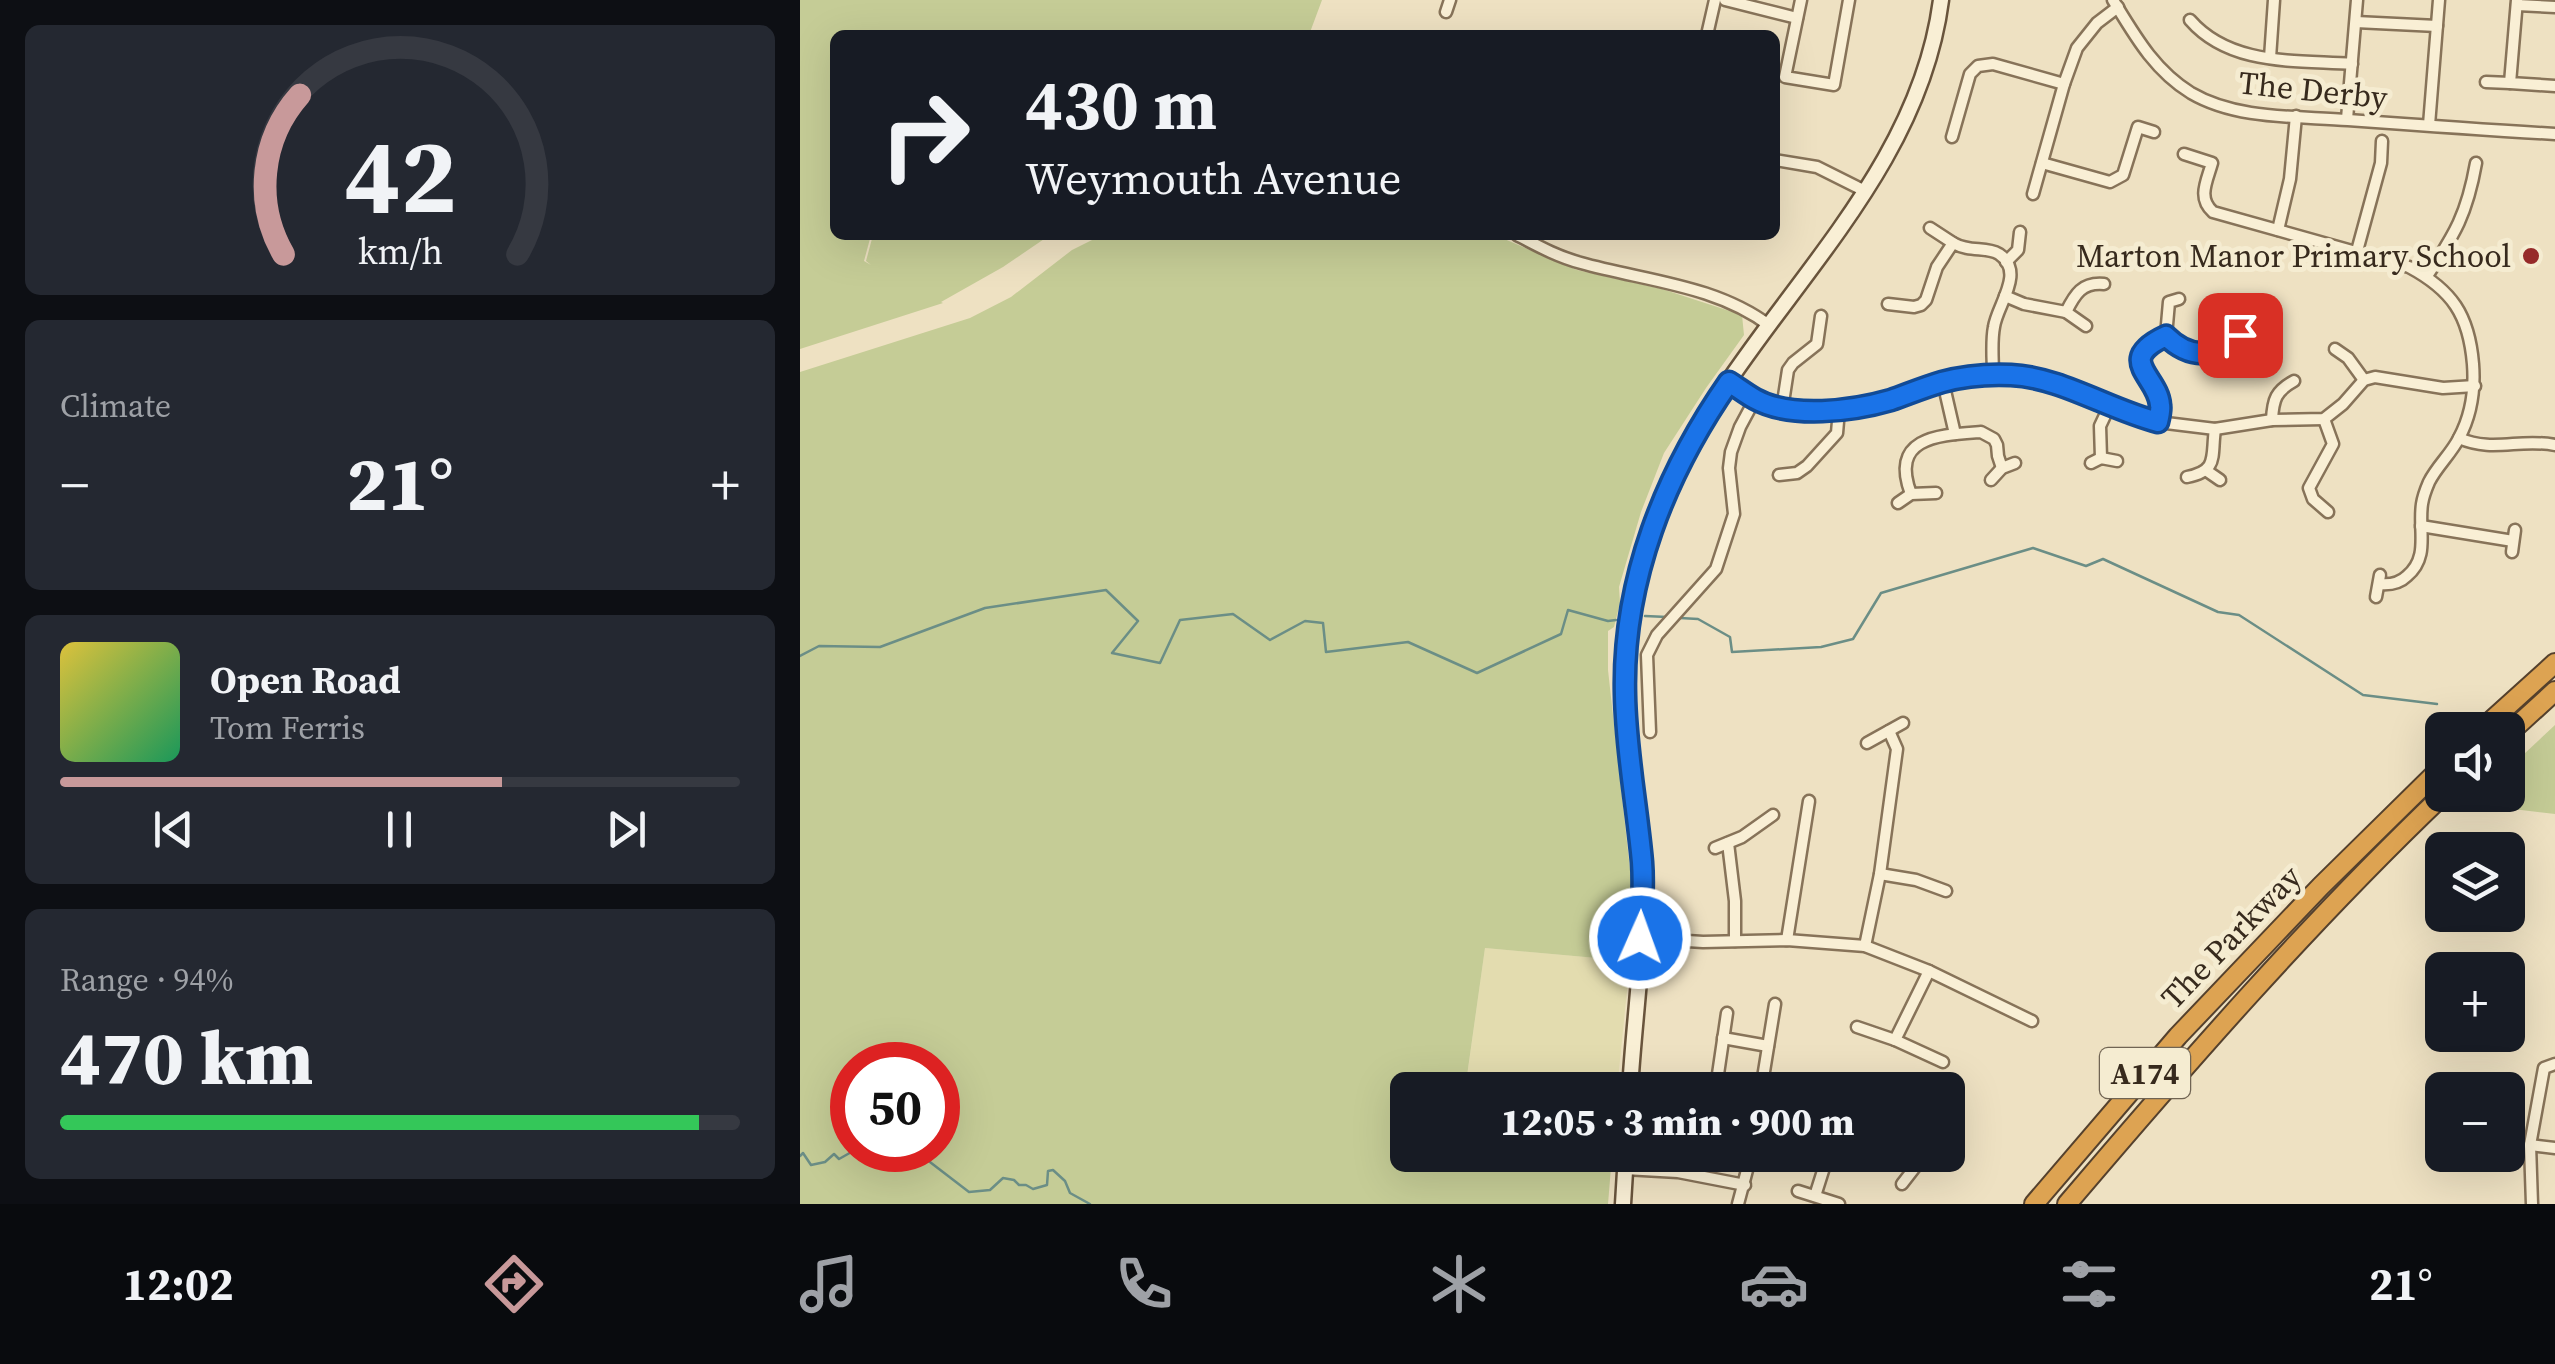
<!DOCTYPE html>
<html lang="en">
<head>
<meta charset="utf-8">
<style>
  body { margin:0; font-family:"Source Serif 4",serif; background:#242831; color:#f1f3f6; height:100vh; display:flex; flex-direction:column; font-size:38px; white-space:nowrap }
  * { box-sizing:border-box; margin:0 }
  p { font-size:32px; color:#9ea1a6 }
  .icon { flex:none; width:55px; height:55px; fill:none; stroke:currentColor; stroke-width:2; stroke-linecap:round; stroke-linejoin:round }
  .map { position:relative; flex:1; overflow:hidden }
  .drawer { display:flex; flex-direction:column; gap:25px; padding:25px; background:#0d0f14; width:800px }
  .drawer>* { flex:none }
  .hud { position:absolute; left:30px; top:30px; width:950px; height:210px; border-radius:15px; box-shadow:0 10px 40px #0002; background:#171b24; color:#f1f3f6; overflow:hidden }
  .buttons { position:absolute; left:1625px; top:712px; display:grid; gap:20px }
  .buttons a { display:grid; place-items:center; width:100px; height:100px; border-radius:15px; background:#171b24; box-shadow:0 10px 40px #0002; font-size:50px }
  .speed { position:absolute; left:30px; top:1042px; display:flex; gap:20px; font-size:50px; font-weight:700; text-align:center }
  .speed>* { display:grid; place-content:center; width:130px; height:130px; border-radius:50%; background:#171b24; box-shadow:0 10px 40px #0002; line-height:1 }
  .speed .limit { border:15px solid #d22; background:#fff; color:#111 }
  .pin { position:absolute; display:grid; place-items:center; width:85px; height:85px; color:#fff; margin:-42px; border-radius:20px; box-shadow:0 5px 15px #0006 }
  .me { position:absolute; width:110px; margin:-55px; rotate:2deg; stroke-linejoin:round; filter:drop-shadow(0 0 8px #0008) }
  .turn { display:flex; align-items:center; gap:35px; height:210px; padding:0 30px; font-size:45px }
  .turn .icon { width:130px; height:130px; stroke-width:2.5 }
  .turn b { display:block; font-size:70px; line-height:85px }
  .big { font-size:75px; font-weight:800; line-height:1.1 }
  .drawer .widget { flex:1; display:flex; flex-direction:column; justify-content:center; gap:15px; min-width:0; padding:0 35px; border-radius:15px; background:#242831 }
  .drawer .dial { align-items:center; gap:0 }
  .dial svg { height:260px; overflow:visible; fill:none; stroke:#363941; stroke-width:7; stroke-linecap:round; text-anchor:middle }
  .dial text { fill:#f1f3f6; stroke:none }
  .song { display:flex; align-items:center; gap:30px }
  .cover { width:120px; height:120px; border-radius:15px; background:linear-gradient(135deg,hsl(50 70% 55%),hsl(150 70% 35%)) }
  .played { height:10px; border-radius:5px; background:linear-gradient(90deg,#c8999a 65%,#363941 65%) }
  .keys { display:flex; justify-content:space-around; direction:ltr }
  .heat { display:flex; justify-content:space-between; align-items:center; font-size:55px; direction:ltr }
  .charge { height:15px; border-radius:8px; background:linear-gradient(90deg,#34c759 94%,#363941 0) }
  .trip { position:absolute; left:590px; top:1072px; width:575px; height:100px; border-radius:15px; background:#171b24; box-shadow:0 10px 40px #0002; font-weight:800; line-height:100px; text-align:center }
  .menu { display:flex; height:160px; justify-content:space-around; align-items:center; background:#090b0e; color:#9ea1a6 }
  .menu .icon { width:70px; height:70px }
  .menu .current { color:#c8999a }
  .menu b { font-size:45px; color:#f1f3f6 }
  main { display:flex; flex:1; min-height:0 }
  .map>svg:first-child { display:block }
  .farmland { fill:#e3dcaf }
  .green { fill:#c5cc96; fill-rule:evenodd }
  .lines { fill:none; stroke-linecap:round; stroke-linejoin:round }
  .stream { stroke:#6b8e86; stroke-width:2.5 }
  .street-casing { stroke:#877359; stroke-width:15 }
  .secondary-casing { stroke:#69543c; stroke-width:19 }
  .highway-casing { stroke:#55412d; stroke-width:22 }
  .street { stroke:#f9efd5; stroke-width:10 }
  .secondary { stroke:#f9efd5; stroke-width:14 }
  .highway { stroke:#dda352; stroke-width:18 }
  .route-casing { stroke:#114b97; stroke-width:25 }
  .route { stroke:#1a73e8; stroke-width:18 }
  .poi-dot { fill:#962a29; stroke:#f5ecd1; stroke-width:4 }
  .labels { text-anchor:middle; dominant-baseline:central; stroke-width:10; stroke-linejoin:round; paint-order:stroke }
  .shield { fill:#f5ecd1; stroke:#706453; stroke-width:2.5 }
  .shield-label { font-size:30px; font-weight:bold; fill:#372a1d }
  .street-label { font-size:32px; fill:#372a1d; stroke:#f5ecd1 }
  .poi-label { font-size:32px; fill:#372a1d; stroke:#f5ecd1; text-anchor:end }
</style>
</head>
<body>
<main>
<section class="drawer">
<div class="widget dial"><svg viewBox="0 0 100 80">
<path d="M14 69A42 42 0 1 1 86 69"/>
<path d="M14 69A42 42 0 0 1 19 20" stroke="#c8999a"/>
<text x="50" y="56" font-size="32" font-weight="700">42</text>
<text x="50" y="72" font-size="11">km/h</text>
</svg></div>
<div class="widget"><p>Climate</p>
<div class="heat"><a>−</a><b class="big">21°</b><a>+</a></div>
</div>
<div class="widget">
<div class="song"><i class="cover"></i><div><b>Open Road</b><p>Tom Ferris</p></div></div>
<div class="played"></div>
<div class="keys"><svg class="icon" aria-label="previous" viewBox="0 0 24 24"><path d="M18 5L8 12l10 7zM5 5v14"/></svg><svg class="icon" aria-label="pause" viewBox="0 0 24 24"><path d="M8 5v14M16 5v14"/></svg><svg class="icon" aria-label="next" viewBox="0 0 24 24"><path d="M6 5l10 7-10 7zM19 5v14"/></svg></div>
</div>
<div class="widget"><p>Range · 94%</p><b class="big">470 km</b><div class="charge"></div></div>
</section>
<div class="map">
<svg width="1755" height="1204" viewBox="0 0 1755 1204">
  <rect width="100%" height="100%" fill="#eee1c2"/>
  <path class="farmland" d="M 685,948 L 830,961 L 817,1090 L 667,1077 Z"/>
  <g class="green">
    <path d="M 0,0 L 522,0 L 509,35 L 35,35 L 35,235 L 71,235 L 64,261 L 71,265 L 66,261 L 73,235 L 250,235 L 203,267 L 141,302 L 143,303 L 0,349 Z"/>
    <path d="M 302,235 L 695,235 L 777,270 L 862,289 L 942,315 L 944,335 L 906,388 L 864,453 L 841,512 L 819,587 L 820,603 L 814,627 L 808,631 L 808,670 L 835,914 L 830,961 L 685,948 L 667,1076 L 800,1090 L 608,1090 L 608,1155 L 812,1155 L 808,1204 L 0,1204 L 0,372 L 170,318 L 211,297 L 272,250 ZM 138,1065 L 138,1150 L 52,1150 L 52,1065 Z"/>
    <path d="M 1755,725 L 1755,814 L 1670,804 L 1680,795 L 1708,795 L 1708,769 Z"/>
  </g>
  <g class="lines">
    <g class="stream">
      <path d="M 845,616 L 867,617"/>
      <path d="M 880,618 L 898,619 L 930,637 L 932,652 L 1021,647 L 1053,639 L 1081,593 L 1233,548 L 1286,566 L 1303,559 L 1418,612 L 1439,615 L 1563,695 L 1637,704"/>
      <path d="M 0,656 L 19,646 L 80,647 L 185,608 L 306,590 L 338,621 L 312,653 L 360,663 L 380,620 L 433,614 L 470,640 L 505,621 L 523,623 L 526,652 L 608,642 L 677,673 L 761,634 L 768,610 L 808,621 L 816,620"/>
      <path d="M 65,1150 C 84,1162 104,1162 126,1159 L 169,1192 L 190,1190 L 203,1178 L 214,1180 L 219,1185 L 226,1185 L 233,1189 L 247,1185 L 248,1171 L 253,1170 L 265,1181 L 270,1193 L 290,1204"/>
      <path d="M 0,1156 L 3,1153 L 11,1165 L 25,1162 L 34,1154 L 39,1159 L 55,1150"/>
    </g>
    <g class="street-casing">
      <g id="street">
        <path d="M 925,0 L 997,18"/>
        <path d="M 1001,0 L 985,77 L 1034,85 L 1049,0"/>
        <path d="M 1313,0 C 1335,36 1354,70 1391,93 C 1437,120 1497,116 1548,120 C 1617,125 1686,130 1755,134"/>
        <path d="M 1717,0 L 1710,83 L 1755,86"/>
        <path d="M 1717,5 L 1755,7"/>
        <path d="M 646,12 L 650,0"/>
        <path d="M 1390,20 C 1430,66 1495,60 1552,64"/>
        <path d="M 1556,22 L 1637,26"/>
        <path d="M 907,35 L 915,0"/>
        <path d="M 1470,58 L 1474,0"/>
        <path d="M 1686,82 L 1710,83"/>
        <path d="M 1547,119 L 1557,0"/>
        <path d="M 1629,125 L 1639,0"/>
        <path d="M 1152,137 L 1170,74 L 1178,66 L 1193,64 L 1264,84"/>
        <path d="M 1384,154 L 1412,163 C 1407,181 1397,198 1413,212 L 1609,267 C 1652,290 1669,315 1673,364 C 1675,390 1672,414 1659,438 C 1651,454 1637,466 1629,482 C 1626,489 1623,497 1622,504 C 1618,530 1630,557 1607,576 C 1599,584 1589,585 1579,584"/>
        <path d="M 975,160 L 1017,167 L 1065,191"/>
        <path d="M 1242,163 L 1310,182 L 1323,175 L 1338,127 L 1354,132"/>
        <path d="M 1233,194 L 1264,84 L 1277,48 L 1297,23 L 1318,7"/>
        <path d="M 1130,228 L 1153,243"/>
        <path d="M 1478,230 L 1490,179 L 1496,116"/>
        <path d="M 717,235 C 738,246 758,257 781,263 C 845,281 916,285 970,326"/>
        <path d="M 1557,251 L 1581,163 L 1582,141"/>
        <path d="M 1206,262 L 1218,250 L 1220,232"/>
        <path d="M 1627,276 C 1655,234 1667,214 1676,163"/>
        <path d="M 1205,296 L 1224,304 L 1266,312 L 1286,326"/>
        <path d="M 1088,304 L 1114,307 L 1121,305 L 1126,300 L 1137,267 L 1153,243 C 1171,253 1185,246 1199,254 C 1226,272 1197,305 1194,327 C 1191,342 1193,360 1193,375"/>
        <path d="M 1266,312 C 1275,294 1282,282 1304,284"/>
        <path d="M 1366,336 L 1369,302 L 1379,299"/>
        <path d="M 1535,349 L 1548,358 L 1564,380"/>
        <path d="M 929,382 L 955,399 L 982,409 L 1039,410 L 1073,405 L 1143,382 L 1171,377 L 1216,375 L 1263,386 L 1335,416 L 1358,422 L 1415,429 L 1472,420 L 1524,419 L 1543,404 L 1564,380 L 1575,377 L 1643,388 L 1675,386"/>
        <path d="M 1143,382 L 1155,434"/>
        <path d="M 982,409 L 988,370 L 993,363 L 1017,344 L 1021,316"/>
        <path d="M 1524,419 L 1533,444 L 1509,488 L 1513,499 L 1528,512"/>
        <path d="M 1472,420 C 1473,399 1476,391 1494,381"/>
        <path d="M 1358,422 C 1359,418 1361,408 1360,405 C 1358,376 1314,359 1366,336 C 1402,370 1443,352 1447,305"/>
        <path d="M 1659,438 C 1693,453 1719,438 1755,445"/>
        <path d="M 1301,458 L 1300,426 L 1309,407"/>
        <path d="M 1291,463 L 1301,458 L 1317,461"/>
        <path d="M 1407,471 L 1420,480"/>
        <path d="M 979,475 L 997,473 L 1007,466 L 1037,433 L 1039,410"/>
        <path d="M 1387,477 C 1419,471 1411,456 1415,429"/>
        <path d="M 1191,480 L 1202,468 L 1215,463"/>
        <path d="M 1111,494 C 1089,436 1140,435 1181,432 L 1194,439 L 1197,445 L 1198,456 L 1202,468"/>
        <path d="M 1098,503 L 1111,494 L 1136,493"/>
        <path d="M 1621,526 L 1713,541"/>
        <path d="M 1712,552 L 1715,530"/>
        <path d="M 1576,597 L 1580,575"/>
        <path d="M 850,732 L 847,655 L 857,635 L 916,569 L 934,514 L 929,468 L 931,452 L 940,427 L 955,399"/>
        <path d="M 1067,743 L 1103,723"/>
        <path d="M 928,843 L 935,901 L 935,941"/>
        <path d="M 915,848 L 942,837 L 973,815"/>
        <path d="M 1080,874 L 1116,880 L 1146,891"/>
        <path d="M 840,938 L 903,942 L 987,940 L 1065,946 L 1129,971 L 1232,1021"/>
        <path d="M 987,940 L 1009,801"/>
        <path d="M 1065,946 L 1080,874 L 1097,749 L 1089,731"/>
        <path d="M 1057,1027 L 1095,1040 L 1143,1062"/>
        <path d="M 923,1038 L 968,1046"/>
        <path d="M 1095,1040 L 1129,971"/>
        <path d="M 962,1078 L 1008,1090"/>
        <path d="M 917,1081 L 927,1013"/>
        <path d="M 961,1090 L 975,1004"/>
        <path d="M 1730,1145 L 1755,1148"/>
        <path d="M 825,1169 L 878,1172 L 945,1185"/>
        <path d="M 1102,1184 L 1116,1166 L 1133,1155"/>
        <path d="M 998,1191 L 1039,1204"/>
        <path d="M 1015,1196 L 1028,1155"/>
        <path d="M 938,1204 L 951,1155"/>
        <path d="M 1732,1204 L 1730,1145 L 1744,1068 L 1755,1064"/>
      </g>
    </g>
    <g class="secondary-casing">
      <g id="secondary">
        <path d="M 830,1090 C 834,1017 847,935 842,863 C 838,808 827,753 825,698 C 822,635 836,570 858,512 C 925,330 1115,202 1141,0"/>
        <path d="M 823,1204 L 826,1155"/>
      </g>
    </g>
    <g class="highway-casing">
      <g id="highway">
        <path d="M 1681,730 L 1755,663"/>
        <path d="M 1708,734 L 1755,691"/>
        <path d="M 1234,1204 L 1378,1036 L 1521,886 L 1642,767"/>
        <path d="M 1267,1204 C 1387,1063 1509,923 1643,795"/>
      </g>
    </g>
    <use href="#street" class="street"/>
    <use href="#secondary" class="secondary"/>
    <use href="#highway" class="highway"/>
  </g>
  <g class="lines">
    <g class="route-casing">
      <path id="route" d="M 840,938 C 842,913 844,887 842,862 C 837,806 826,751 825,695 C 822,581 865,474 929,382 C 937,387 946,394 955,399 C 991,419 1053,411 1091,400 C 1108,394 1125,387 1142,382 C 1164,376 1189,374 1211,375 C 1260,377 1310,410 1358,422 C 1359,418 1361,408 1360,405 C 1358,376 1314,360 1366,336 C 1390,360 1417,358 1440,335"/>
    </g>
    <use href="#route" class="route"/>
  </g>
  <circle class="poi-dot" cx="1731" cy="256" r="10"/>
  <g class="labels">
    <rect class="shield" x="1300" y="1048" width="90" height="50" rx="8"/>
    <g class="shield-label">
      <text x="1345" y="1073">A174</text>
    </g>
    <g class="street-label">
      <text transform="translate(1513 90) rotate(6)">The Derby</text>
      <text transform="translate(1431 937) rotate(-46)">The Parkway</text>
    </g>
    <g class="poi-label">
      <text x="1711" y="256">Marton Manor Primary School</text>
    </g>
  </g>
</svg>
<div class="buttons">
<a><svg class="icon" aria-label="sound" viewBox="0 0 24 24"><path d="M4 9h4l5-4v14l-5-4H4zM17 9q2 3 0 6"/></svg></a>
<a><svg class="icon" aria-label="layers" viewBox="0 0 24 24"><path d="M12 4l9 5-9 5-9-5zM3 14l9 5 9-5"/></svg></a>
<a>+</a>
<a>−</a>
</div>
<div class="speed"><div class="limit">50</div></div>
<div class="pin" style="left:1440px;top:335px;background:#d93025"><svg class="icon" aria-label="arrive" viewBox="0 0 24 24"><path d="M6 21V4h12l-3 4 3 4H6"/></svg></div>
<svg class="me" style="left:840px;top:938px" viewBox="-20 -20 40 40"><circle r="17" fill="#1a73e8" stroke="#fff" stroke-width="3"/><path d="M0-11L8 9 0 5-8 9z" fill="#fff"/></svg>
<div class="trip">12:05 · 3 min · 900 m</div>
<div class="hud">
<div class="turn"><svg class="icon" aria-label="right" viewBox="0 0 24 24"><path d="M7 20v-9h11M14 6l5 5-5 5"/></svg><div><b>430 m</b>Weymouth Avenue</div></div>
</div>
</div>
</main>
<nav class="menu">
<b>12:02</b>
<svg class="icon current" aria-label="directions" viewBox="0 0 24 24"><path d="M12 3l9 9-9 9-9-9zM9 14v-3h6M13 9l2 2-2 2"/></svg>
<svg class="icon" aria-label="music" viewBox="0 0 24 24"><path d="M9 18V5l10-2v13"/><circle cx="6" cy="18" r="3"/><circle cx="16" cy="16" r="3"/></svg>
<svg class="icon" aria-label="phone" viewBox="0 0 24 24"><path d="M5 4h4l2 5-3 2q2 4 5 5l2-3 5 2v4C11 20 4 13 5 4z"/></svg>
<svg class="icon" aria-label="climate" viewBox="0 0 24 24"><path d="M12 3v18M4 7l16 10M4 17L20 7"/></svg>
<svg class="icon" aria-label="car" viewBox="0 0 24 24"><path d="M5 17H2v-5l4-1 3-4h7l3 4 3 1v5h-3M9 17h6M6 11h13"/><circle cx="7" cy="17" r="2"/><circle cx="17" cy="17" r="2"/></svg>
<svg class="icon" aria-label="filters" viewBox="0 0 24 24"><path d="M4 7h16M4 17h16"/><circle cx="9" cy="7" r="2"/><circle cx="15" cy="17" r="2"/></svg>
<b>21°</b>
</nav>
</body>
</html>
